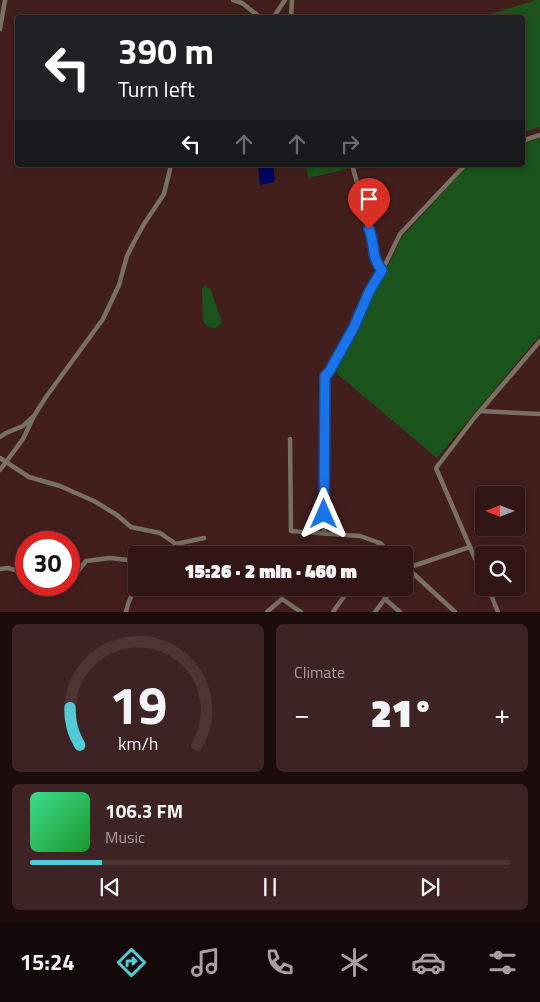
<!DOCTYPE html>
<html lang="en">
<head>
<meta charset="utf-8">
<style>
  body { margin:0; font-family:"Titillium Web",sans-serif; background:#3d2323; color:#f1f3f6; height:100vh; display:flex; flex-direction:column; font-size:19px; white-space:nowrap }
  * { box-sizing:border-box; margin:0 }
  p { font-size:16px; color:#a89fa1 }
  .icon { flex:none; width:28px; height:28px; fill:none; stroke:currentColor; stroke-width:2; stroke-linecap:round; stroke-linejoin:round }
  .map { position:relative; height:612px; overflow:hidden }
  .drawer { display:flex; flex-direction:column; gap:12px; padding:12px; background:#1c0c0c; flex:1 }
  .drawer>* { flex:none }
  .guide { position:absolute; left:15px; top:15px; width:510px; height:152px; border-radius:5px; box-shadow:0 2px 8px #0003,0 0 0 1px #4d3535; background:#202124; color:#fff; overflow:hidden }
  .needle { width:32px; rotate:270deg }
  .buttons { position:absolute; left:475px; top:486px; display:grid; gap:10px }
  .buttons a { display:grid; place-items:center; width:50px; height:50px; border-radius:5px; background:#321616; box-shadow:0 2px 8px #0003,0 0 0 1px #4d3535; font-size:25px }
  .speed { position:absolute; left:15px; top:531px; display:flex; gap:10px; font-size:25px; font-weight:700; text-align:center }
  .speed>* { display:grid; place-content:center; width:65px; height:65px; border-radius:50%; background:#321616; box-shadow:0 2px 8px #0003,0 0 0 1px #4d3535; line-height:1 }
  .speed .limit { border:8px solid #d22; background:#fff; color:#111 }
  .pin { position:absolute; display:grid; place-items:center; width:42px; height:42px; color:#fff; margin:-51px -21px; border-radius:50% 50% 50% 0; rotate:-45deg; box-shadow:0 0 5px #0007 }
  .pin .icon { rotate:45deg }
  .me { position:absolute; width:55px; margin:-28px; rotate:0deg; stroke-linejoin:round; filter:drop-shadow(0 0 4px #0008) }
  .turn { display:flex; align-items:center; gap:18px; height:105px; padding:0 20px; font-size:22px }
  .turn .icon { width:65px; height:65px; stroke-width:2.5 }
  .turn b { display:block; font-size:35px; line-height:42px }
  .lanes { display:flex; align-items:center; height:48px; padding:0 20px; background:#0003; justify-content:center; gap:25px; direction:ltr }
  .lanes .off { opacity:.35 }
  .big { font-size:38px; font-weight:800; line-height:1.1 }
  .drawer .widget { flex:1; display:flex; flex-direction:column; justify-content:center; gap:8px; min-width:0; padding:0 18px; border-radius:8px; background:#3d2323 }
  .drawer .dial { align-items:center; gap:0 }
  .dial svg { height:130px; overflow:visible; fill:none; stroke:#4d3535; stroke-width:7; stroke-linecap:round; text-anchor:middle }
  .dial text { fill:#f1f3f6; stroke:none }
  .song { display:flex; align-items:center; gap:15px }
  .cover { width:60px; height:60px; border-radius:8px; background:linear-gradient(135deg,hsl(150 70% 55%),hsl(130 70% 35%)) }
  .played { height:5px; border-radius:2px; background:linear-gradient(90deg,#52cbd7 15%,#4d3535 15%) }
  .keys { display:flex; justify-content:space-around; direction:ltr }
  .heat { display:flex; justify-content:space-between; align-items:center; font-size:28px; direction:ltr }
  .drawer .tiles { flex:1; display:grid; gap:12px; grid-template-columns:1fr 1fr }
  .widget:last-child { grid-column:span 2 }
  .trip { position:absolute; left:128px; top:546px; width:285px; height:50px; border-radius:5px; background:#321616; box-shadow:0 2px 8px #0003,0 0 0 1px #4d3535; font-weight:800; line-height:50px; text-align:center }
  .tab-bar { display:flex; height:80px; justify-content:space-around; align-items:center; background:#140909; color:#a89fa1 }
  .tab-bar .icon { width:35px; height:35px }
  .tab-bar .current { color:#52cbd7 }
  .tab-bar b { font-size:22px; color:#f1f3f6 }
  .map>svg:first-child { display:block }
  .green { fill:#1a531c }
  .water { fill:#00055d }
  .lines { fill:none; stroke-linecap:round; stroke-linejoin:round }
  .minor { stroke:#787060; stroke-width:4.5 }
  .route-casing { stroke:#114b97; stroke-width:12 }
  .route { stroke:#1a73e8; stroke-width:9 }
</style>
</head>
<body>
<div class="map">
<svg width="540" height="612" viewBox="0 0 540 612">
  <rect width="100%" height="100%" fill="#421e1d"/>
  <g class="green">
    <path d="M 536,0 L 540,0 L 540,127 L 523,132 L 522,18 L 492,17 L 490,14 Z"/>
    <path d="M 540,138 L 540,335 L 437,458 L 336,373 L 402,237 L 468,165 L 522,165 L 523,144 Z"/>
    <path d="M 305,165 L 350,165 L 351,168 L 309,178 Z"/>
    <path d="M 205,286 L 210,288 L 222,322 L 217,328 C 211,328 207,327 203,321 L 202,288 Z"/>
  </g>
  <path class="water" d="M 258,165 L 273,165 L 275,182 L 260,185 Z"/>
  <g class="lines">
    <g class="minor">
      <path d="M 233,0 L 242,3 L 261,18"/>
      <path d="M 273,18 L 285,0"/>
      <path d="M 291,18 L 292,0"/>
      <path d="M 0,29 L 5,0"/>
      <path d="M 522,141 L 540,135"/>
      <path d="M 352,165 C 359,189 366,213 372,237 C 376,251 369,256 382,270"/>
      <path d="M 480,411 L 540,414"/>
      <path d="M 0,437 L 6,433 L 23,426 L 33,417"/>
      <path d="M 290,439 L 291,531 L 360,536 L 380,543 L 393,555"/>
      <path d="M 0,458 L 29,477 L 60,486 L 94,501 L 117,515 L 131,527 L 160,533 L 176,544 L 204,538"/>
      <path d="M 0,470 L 23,439 L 34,416 L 46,397 L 103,319 L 119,285 L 127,256 L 134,242 L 144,224 L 164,194 L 171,165"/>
      <path d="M 324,533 L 325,376 L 329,372 L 354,327 L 369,292 L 379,277 L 400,234 L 465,165"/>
      <path d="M 470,547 L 436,468 L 475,417 L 540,341"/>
      <path d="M 372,555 L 380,543"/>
      <path d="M 404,565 L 455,612"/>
      <path d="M 0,569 L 8,568 L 26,573"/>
      <path d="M 404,572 L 407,568 L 470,547 L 484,579"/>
      <path d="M 69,577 L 78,571 L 86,561 L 110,558 L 128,560"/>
      <path d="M 488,588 L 498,612"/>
      <path d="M 385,599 L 400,612"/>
      <path d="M 126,612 L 128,604 L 136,585"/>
      <path d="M 267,612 L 282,599 L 301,612"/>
      <path d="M 333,612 L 350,588"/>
      <path d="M 375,612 L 393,588"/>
    </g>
  </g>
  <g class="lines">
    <g class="route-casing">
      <path id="route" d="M 324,514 L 325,376 L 329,372 L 354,327 L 369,292 L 382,270 C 371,258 375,244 369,229"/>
    </g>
    <use href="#route" class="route"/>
  </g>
</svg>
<div class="buttons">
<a><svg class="needle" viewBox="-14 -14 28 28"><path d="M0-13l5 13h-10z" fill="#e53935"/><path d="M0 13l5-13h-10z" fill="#a89fa1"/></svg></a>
<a><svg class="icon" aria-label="search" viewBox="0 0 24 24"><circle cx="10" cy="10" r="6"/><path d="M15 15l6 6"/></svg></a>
</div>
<div class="speed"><div class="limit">30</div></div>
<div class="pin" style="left:369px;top:229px;background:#d93025"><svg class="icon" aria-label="arrive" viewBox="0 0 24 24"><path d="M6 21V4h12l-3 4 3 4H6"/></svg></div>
<svg class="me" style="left:324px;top:514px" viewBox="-20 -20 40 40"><path d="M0-17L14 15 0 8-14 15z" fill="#1a73e8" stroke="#fff" stroke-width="4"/></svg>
<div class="trip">15:26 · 2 min · 460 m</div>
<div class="guide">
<div class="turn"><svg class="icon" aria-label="left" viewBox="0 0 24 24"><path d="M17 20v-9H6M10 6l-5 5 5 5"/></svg><div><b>390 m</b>Turn left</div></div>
<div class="lanes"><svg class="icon" aria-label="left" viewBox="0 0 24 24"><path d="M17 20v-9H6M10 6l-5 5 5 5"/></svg><svg class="icon off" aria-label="ahead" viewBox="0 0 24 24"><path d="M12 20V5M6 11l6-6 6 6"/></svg><svg class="icon off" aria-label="ahead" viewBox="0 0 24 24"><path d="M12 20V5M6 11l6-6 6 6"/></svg><svg class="icon off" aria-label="right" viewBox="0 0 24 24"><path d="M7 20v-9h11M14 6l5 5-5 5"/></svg></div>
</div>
</div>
<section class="drawer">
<div class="tiles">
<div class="widget dial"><svg viewBox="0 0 100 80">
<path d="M14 69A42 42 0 1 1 86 69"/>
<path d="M14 69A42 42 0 0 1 8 46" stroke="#52cbd7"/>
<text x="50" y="56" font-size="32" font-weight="700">19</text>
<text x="50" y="72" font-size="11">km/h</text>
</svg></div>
<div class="widget"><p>Climate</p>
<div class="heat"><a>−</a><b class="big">21°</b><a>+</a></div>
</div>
<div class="widget">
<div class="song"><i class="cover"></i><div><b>106.3 FM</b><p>Music</p></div></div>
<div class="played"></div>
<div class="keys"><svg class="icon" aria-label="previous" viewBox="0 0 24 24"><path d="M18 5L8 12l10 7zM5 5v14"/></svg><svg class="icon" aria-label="pause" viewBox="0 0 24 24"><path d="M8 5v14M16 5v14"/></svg><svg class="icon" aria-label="next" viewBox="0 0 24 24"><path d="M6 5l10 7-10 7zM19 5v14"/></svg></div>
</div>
</div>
</section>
<nav class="tab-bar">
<b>15:24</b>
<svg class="icon current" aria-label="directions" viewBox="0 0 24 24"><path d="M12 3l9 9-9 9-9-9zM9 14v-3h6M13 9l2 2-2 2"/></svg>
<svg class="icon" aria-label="music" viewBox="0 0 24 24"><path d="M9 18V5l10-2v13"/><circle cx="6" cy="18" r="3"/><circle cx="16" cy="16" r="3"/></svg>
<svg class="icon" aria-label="phone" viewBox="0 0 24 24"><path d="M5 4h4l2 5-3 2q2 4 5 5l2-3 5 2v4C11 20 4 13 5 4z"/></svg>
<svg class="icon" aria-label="climate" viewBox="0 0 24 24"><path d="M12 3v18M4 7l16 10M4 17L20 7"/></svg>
<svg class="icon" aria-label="car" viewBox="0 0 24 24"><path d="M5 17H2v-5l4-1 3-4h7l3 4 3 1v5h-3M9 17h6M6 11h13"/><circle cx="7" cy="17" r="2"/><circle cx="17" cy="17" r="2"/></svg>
<svg class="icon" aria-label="filters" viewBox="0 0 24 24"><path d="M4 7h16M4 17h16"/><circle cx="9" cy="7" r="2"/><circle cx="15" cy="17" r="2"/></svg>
</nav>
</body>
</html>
